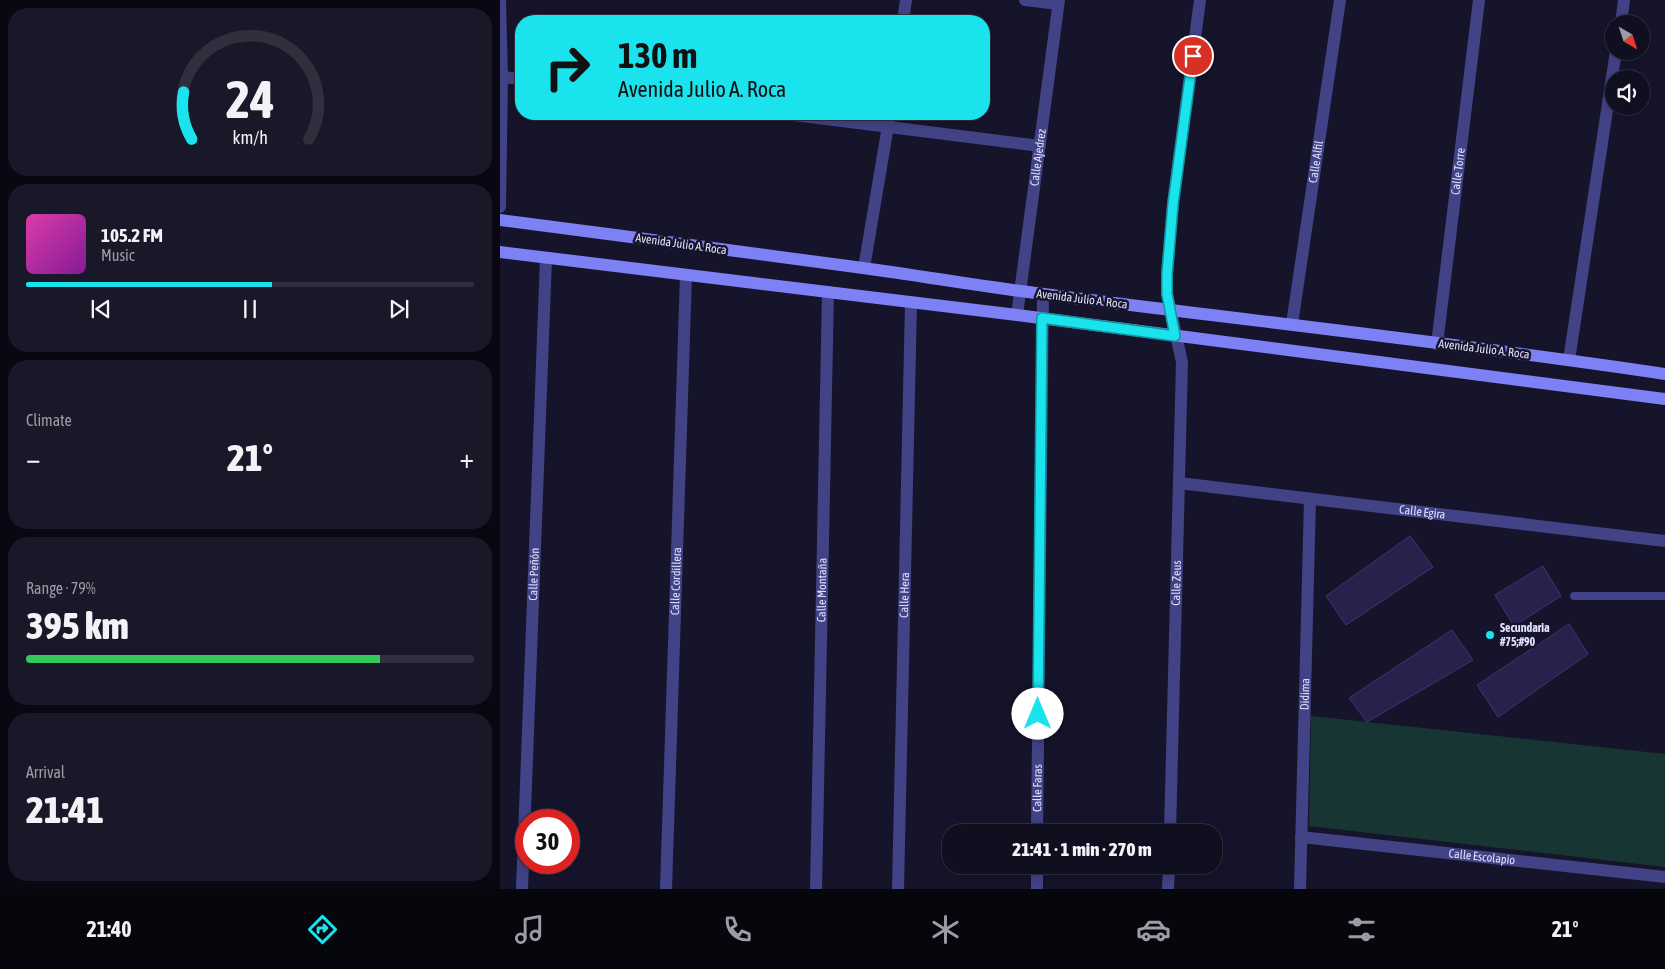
<!DOCTYPE html>
<html lang="en">
<head>
<meta charset="utf-8">
<style>
  body { margin:0; font-family:"Asap Condensed",sans-serif; background:#191829; color:#f1f3f6; height:100vh; display:flex; flex-direction:column; font-size:19px; white-space:nowrap }
  * { box-sizing:border-box; margin:0 }
  p { font-size:16px; color:#9c9ca5 }
  .icon { flex:none; width:28px; height:28px; fill:none; stroke:currentColor; stroke-width:2; stroke-linecap:round; stroke-linejoin:round }
  .map { position:relative; flex:1; overflow:hidden }
  .panel { display:flex; flex-direction:column; gap:8px; padding:8px; background:#090812; width:500px }
  .panel>* { flex:none }
  .banner { position:absolute; left:15px; top:15px; width:475px; height:105px; border-radius:20px; box-shadow:0 2px 12px #0003,0 0 0 1px #302f3e; background:#1ae3ee; color:#111; overflow:hidden }
  .needle { width:32px; rotate:141deg }
  .fabs { position:absolute; left:1105px; top:15px; display:grid; gap:10px }
  .fabs a { display:grid; place-items:center; width:45px; height:45px; border-radius:50%; background:#100f20; box-shadow:0 2px 12px #0003,0 0 0 1px #302f3e; font-size:25px }
  .speed { position:absolute; left:15px; top:809px; display:flex; gap:10px; font-size:25px; font-weight:700; text-align:center }
  .speed>* { display:grid; place-content:center; width:65px; height:65px; border-radius:50%; background:#100f20; box-shadow:0 2px 12px #0003,0 0 0 1px #302f3e; line-height:1 }
  .speed .limit { border:8px solid #d22; background:#fff; color:#111 }
  .pin { position:absolute; display:grid; place-items:center; width:42px; height:42px; color:#fff; margin:-21px; border:2px solid #fff; border-radius:50%; box-shadow:0 1px 5px #0007 }
  .me { position:absolute; width:55px; margin:-28px; rotate:0deg; stroke-linejoin:round; filter:drop-shadow(0 0 4px #0008) }
  .turn { display:flex; align-items:center; gap:18px; height:105px; padding:0 20px; font-size:22px }
  .turn .icon { width:65px; height:65px; stroke-width:2.5 }
  .turn b { display:block; font-size:35px; line-height:42px }
  .big { font-size:38px; font-weight:800; line-height:1.1 }
  .panel .tile { flex:1; display:flex; flex-direction:column; justify-content:center; gap:8px; min-width:0; padding:0 18px; border-radius:20px; background:#191829 }
  .panel .dial { align-items:center; gap:0 }
  .dial svg { height:130px; overflow:visible; fill:none; stroke:#302f3e; stroke-width:7; stroke-linecap:round; text-anchor:middle }
  .dial text { fill:#f1f3f6; stroke:none }
  .song { display:flex; align-items:center; gap:15px }
  .cover { width:60px; height:60px; border-radius:8px; background:linear-gradient(135deg,hsl(320 70% 55%),hsl(290 70% 35%)) }
  .played { height:5px; border-radius:2px; background:linear-gradient(90deg,#1ae3ee 55%,#302f3e 55%) }
  .keys { display:flex; justify-content:space-around; direction:ltr }
  .heat { display:flex; justify-content:space-between; align-items:center; font-size:28px; direction:ltr }
  .charge { height:8px; border-radius:4px; background:linear-gradient(90deg,#34c759 79%,#302f3e 0) }
  .trip { position:absolute; left:442px; top:824px; width:280px; height:50px; border-radius:20px; background:#100f20; box-shadow:0 2px 12px #0003,0 0 0 1px #302f3e; font-weight:800; line-height:50px; text-align:center }
  .tab-bar { display:flex; height:80px; justify-content:space-around; align-items:center; background:#06060d; color:#9c9ca5 }
  .tab-bar .icon { width:35px; height:35px }
  .tab-bar .on { color:#1ae3ee }
  .tab-bar b { font-size:22px; color:#f1f3f6 }
  main { display:flex; flex:1; min-height:0 }
  .map>svg:first-child { display:block }
  .green { fill:#173532 }
  .building { fill:#27214b; stroke:#3e3575 }
  .lines { fill:none; stroke-linecap:round; stroke-linejoin:round }
  .lane { stroke:#424386; stroke-width:8 }
  .street { stroke:#424386; stroke-width:12 }
  .secondary { stroke:#7e81f6; stroke-width:12 }
  .route-casing { stroke:#11949b; stroke-width:12 }
  .route { stroke:#1ae3ee; stroke-width:9 }
  .poi-dot { fill:#1ae3ee; stroke:#16142b; stroke-width:2 }
  .labels { text-anchor:middle; dominant-baseline:central; stroke-width:5; stroke-linejoin:round; paint-order:stroke }
  .street-label { font-size:12px; fill:#e2e0fd; stroke:#16142b }
  .poi-label { font-size:12px; font-weight:bold; fill:#e2e0fd; stroke:#16142b; text-anchor:start }
</style>
</head>
<body>
<main>
<section class="panel">
<div class="tile dial"><svg viewBox="0 0 100 80">
<path d="M14 69A42 42 0 1 1 86 69"/>
<path d="M14 69A42 42 0 0 1 9 40" stroke="#1ae3ee"/>
<text x="50" y="56" font-size="32" font-weight="700">24</text>
<text x="50" y="72" font-size="11">km/h</text>
</svg></div>
<div class="tile">
<div class="song"><i class="cover"></i><div><b>105.2 FM</b><p>Music</p></div></div>
<div class="played"></div>
<div class="keys"><svg class="icon" aria-label="previous" viewBox="0 0 24 24"><path d="M18 5L8 12l10 7zM5 5v14"/></svg><svg class="icon" aria-label="pause" viewBox="0 0 24 24"><path d="M8 5v14M16 5v14"/></svg><svg class="icon" aria-label="next" viewBox="0 0 24 24"><path d="M6 5l10 7-10 7zM19 5v14"/></svg></div>
</div>
<div class="tile"><p>Climate</p>
<div class="heat"><a>−</a><b class="big">21°</b><a>+</a></div>
</div>
<div class="tile"><p>Range · 79%</p><b class="big">395 km</b><div class="charge"></div></div>
<div class="tile"><p>Arrival</p><b class="big">21:41</b></div>
</section>
<div class="map">
<svg width="1165" height="889" viewBox="0 0 1165 889">
  <rect width="100%" height="100%" fill="#16142b"/>
  <path class="green" d="M 811,716 L 1165,754 L 1165,867 L 809,826 Z"/>
  <g class="building">
    <path d="M 910,536 L 933,567 L 846,625 L 826,596 Z"/>
    <path d="M 1043,566 L 1061,596 L 1014,626 L 995,595 Z"/>
    <path d="M 1069,624 L 1088,654 L 998,717 L 977,685 Z"/>
    <path d="M 952,630 L 973,660 L 867,722 L 849,698 Z"/>
  </g>
  <g class="lines">
    <path class="lane" d="M 1074,596 L 1165,596"/>
    <g class="street">
      <path d="M 525,0 L 558,4"/>
      <path d="M 403,21 L 406,0"/>
      <path d="M 1121,24 L 1124,0"/>
      <path d="M 2,77 L 21,79"/>
      <path d="M 286,114 L 540,146"/>
      <path d="M 0,207 L 2,77 L 0,0"/>
      <path d="M 364,268 L 390,114"/>
      <path id="s1" d="M 517,315 L 559,0"/>
      <path id="s2" d="M 792,324 L 840,0"/>
      <path id="s3" d="M 937,344 L 979,0"/>
      <path d="M 1069,360 L 1116,51"/>
      <path id="s4" d="M 679,483 L 1165,541"/>
      <path id="s5" d="M 537,832 L 543,294"/>
      <path id="s6" d="M 670,832 L 682,362 L 667,294 L 667,274 L 673,204 L 700,0"/>
      <path id="s7" d="M 801,837 L 1165,877"/>
      <path id="s8" d="M 22,889 L 46,258"/>
      <path id="s9" d="M 166,889 L 186,275"/>
      <path id="s10" d="M 316,889 L 328,292"/>
      <path id="s11" d="M 398,889 L 411,303"/>
      <path d="M 537,889 L 537,865"/>
      <path d="M 668,889 L 669,865"/>
      <path id="s12" d="M 800,889 L 810,499"/>
    </g>
    <g class="secondary">
      <path d="M 0,220 C 121,236 242,251 363,268 C 423,276 484,287 544,294 C 751,321 959,343 1165,374"/>
      <path d="M 0,252 L 517,315 L 1165,399"/>
    </g>
  </g>
  <g class="lines">
    <g class="route-casing">
      <path id="route" d="M 538,714 L 542,318 L 675,336 L 667,294 L 667,274 L 673,204 L 693,56"/>
    </g>
    <use href="#route" class="route"/>
  </g>
  <circle class="poi-dot" cx="990" cy="635" r="5"/>
  <g class="labels">
    <g class="street-label">
      <text stroke="none"><textPath href="#s1" startOffset="159">Calle Ajedrez</textPath></text>
      <text stroke="none"><textPath href="#s2" startOffset="164">Calle Alfil</textPath></text>
      <text stroke="none"><textPath href="#s3" startOffset="174">Calle Torre</textPath></text>
      <text transform="translate(181 244) rotate(8)">Avenida Julio A. Roca</text>
      <text transform="translate(582 299) rotate(7)">Avenida Julio A. Roca</text>
      <text transform="translate(984 349) rotate(7)">Avenida Julio A. Roca</text>
      <text stroke="none"><textPath href="#s4" startOffset="245">Calle Egira</textPath></text>
      <text stroke="none"><textPath href="#s8" startOffset="315">Calle Peñón</textPath></text>
      <text stroke="none"><textPath href="#s9" startOffset="308">Calle Cordillera</textPath></text>
      <text stroke="none"><textPath href="#s6" startOffset="249">Calle Zeus</textPath></text>
      <text stroke="none"><textPath href="#s10" startOffset="299">Calle Montaña</textPath></text>
      <text stroke="none"><textPath href="#s11" startOffset="294">Calle Hera</textPath></text>
      <text stroke="none"><textPath href="#s12" startOffset="195">Didima</textPath></text>
      <text stroke="none"><textPath href="#s5" startOffset="44">Calle Faras</textPath></text>
      <text stroke="none"><textPath href="#s7" startOffset="182">Calle Escolapio</textPath></text>
    </g>
    <g class="poi-label">
      <text x="1000" y="628">Secundaria<tspan x="1000" dy="14">#75;#90</tspan></text>
    </g>
  </g>
</svg>
<div class="fabs">
<a><svg class="needle" viewBox="-14 -14 28 28"><path d="M0-13l5 13h-10z" fill="#e53935"/><path d="M0 13l5-13h-10z" fill="#9c9ca5"/></svg></a>
<a><svg class="icon" aria-label="sound" viewBox="0 0 24 24"><path d="M4 9h4l5-4v14l-5-4H4zM17 9q2 3 0 6"/></svg></a>
</div>
<div class="speed"><div class="limit">30</div></div>
<div class="pin" style="left:693px;top:56px;background:#d93025"><svg class="icon" aria-label="arrive" viewBox="0 0 24 24"><path d="M6 21V4h12l-3 4 3 4H6"/></svg></div>
<svg class="me" style="left:538px;top:714px" viewBox="-20 -20 40 40"><circle r="19" fill="#fff"/><path d="M0-13L10 11 0 6-10 11z" fill="#1ae3ee"/></svg>
<div class="trip">21:41 · 1 min · 270 m</div>
<div class="banner">
<div class="turn"><svg class="icon" aria-label="right" viewBox="0 0 24 24"><path d="M7 20v-9h11M14 6l5 5-5 5"/></svg><div><b>130 m</b>Avenida Julio A. Roca</div></div>
</div>
</div>
</main>
<nav class="tab-bar">
<b>21:40</b>
<svg class="icon on" aria-label="directions" viewBox="0 0 24 24"><path d="M12 3l9 9-9 9-9-9zM9 14v-3h6M13 9l2 2-2 2"/></svg>
<svg class="icon" aria-label="music" viewBox="0 0 24 24"><path d="M9 18V5l10-2v13"/><circle cx="6" cy="18" r="3"/><circle cx="16" cy="16" r="3"/></svg>
<svg class="icon" aria-label="phone" viewBox="0 0 24 24"><path d="M5 4h4l2 5-3 2q2 4 5 5l2-3 5 2v4C11 20 4 13 5 4z"/></svg>
<svg class="icon" aria-label="climate" viewBox="0 0 24 24"><path d="M12 3v18M4 7l16 10M4 17L20 7"/></svg>
<svg class="icon" aria-label="car" viewBox="0 0 24 24"><path d="M5 17H2v-5l4-1 3-4h7l3 4 3 1v5h-3M9 17h6M6 11h13"/><circle cx="7" cy="17" r="2"/><circle cx="17" cy="17" r="2"/></svg>
<svg class="icon" aria-label="filters" viewBox="0 0 24 24"><path d="M4 7h16M4 17h16"/><circle cx="9" cy="7" r="2"/><circle cx="15" cy="17" r="2"/></svg>
<b>21°</b>
</nav>
</body>
</html>
